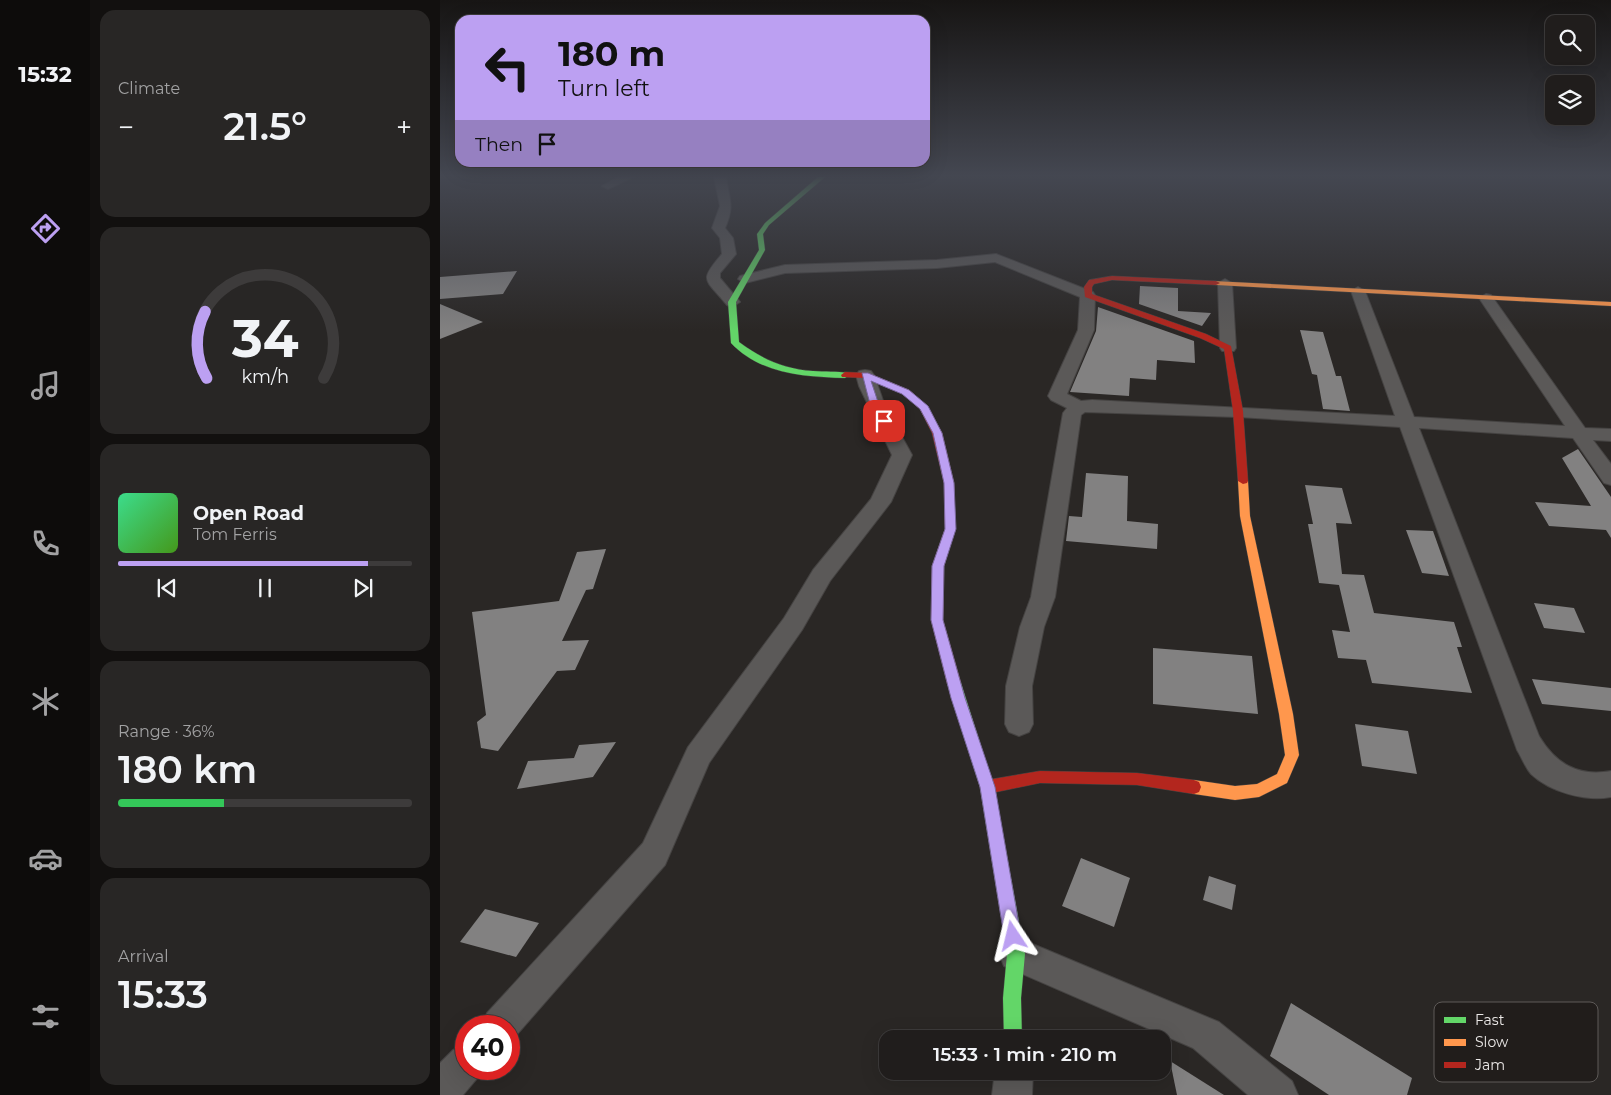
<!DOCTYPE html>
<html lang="en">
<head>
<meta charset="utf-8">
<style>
  body { margin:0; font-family:Montserrat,sans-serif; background:#282625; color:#f1f3f6; height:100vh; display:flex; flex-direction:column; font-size:19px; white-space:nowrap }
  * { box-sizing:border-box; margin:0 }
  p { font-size:16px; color:#a2a2a3 }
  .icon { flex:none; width:28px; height:28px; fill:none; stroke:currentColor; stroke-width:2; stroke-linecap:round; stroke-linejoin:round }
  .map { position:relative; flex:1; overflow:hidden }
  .sheet { display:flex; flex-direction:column; gap:10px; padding:10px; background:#12100f; width:350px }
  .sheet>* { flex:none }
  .top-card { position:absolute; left:15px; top:15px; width:475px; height:152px; border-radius:15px; box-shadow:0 5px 20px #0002,0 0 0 1px #3d3b3b; background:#bca0f2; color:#111; overflow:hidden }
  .fabs { position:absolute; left:1105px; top:15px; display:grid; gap:10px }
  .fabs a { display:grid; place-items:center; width:50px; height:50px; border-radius:10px; background:#201d1c; box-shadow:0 5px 20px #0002,0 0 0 1px #3d3b3b; font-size:25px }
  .speed { position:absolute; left:15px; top:1015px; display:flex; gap:10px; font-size:25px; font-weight:700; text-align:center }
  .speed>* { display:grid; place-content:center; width:65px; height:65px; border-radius:50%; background:#201d1c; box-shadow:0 5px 20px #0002,0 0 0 1px #3d3b3b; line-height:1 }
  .speed .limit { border:8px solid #d22; background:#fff; color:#111 }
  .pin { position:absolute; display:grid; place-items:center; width:42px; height:42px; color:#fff; margin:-21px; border-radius:10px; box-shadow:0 2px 8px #0006 }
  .me { position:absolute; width:55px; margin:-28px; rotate:350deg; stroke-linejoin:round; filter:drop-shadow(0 0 4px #0008) }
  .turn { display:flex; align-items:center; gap:18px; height:105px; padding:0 20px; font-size:22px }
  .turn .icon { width:65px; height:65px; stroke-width:2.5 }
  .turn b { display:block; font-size:35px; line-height:42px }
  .then { display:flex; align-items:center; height:48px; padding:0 20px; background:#0003; gap:10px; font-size:19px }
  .big { font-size:38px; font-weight:600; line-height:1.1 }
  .sheet .tile { flex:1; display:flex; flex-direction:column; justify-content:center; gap:8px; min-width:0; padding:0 18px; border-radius:15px; background:#282625 }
  .sheet .dial { align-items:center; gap:0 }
  .dial svg { height:130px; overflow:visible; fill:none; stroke:#3d3b3b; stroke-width:7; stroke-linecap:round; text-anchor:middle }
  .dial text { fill:#f1f3f6; stroke:none }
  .song { display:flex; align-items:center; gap:15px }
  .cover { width:60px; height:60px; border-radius:8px; background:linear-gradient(135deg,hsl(150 70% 55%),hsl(100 70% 35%)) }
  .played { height:5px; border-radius:2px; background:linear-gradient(90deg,#bca0f2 85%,#3d3b3b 85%) }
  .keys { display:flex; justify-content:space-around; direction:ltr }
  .heat { display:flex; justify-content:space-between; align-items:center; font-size:28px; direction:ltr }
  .charge { height:8px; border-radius:4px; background:linear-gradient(90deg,#34c759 36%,#3d3b3b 0) }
  .trip { position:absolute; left:439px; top:1030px; width:292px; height:50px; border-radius:15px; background:#201d1c; box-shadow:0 5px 20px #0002,0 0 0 1px #3d3b3b; font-weight:600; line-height:50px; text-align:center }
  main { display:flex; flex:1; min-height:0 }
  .dock { display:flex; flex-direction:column; width:90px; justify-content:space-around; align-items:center; background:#0d0c0b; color:#a2a2a3 }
  .dock .icon { width:35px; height:35px }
  .dock .on { color:#bca0f2 }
  .dock b { font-size:22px; color:#f1f3f6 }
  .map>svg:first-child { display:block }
  .building { fill:#828181 }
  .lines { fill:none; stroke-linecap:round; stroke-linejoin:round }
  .street-casing { stroke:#454342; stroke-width:2 }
  .fast-casing { stroke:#454342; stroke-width:1 }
  .slow-casing { stroke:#454342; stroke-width:1 }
  .jam-casing { stroke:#454342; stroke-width:1 }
  .street { fill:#5b5958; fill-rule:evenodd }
  .fast { fill:#63d668; fill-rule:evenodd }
  .slow { fill:#ff974d; fill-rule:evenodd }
  .jam { fill:#b3261e; fill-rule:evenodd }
  .route { fill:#bca0f2; stroke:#7a689d }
  .key { fill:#211d1b; stroke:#5e5a58; stroke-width:1 }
  .key-label { font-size:14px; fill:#ebe8e7 }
</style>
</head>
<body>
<main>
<nav class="dock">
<b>15:32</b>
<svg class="icon on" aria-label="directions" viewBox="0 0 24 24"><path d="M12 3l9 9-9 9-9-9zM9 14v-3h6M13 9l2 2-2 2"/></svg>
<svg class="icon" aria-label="music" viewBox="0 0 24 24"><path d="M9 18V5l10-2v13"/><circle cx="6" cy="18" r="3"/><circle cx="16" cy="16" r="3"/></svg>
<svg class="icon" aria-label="phone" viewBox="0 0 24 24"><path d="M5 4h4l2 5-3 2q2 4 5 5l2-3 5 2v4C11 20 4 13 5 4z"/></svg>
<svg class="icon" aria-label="climate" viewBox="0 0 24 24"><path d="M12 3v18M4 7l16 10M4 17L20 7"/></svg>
<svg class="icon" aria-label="car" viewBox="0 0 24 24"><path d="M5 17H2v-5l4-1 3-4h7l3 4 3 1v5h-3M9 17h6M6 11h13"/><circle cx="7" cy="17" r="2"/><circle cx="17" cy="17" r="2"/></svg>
<svg class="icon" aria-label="filters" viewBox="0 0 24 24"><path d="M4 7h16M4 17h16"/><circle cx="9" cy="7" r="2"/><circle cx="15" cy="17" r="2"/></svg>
</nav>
<section class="sheet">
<div class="tile"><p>Climate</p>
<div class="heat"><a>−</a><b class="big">21.5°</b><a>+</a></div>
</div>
<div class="tile dial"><svg viewBox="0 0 100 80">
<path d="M14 69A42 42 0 1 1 86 69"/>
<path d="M14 69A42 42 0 0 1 13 28" stroke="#bca0f2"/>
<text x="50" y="56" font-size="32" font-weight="700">34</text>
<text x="50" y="72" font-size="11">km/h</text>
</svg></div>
<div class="tile">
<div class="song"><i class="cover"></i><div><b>Open Road</b><p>Tom Ferris</p></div></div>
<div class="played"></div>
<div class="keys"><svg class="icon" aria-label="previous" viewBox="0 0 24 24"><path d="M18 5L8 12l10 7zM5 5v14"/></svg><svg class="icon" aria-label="pause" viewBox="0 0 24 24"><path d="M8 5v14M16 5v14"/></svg><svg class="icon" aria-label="next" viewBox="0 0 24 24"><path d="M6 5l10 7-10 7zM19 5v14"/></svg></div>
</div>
<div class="tile"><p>Range · 36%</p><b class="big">180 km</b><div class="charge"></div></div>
<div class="tile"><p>Arrival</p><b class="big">15:33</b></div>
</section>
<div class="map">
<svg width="1171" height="1095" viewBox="0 0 1171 1095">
  <rect width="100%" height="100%" fill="#2a2725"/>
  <g class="building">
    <path d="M 77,271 L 63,294 L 0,299 L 0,277 Z"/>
    <path d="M 700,286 L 738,288 L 738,311 L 771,313 L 762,326 L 699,304 Z"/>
    <path d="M 0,304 L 43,322 L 0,339 Z"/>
    <path d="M 658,307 L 754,341 L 755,363 L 717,360 L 716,380 L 690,378 L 689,396 L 630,392 L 656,331 Z"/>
    <path d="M 860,330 L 883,332 L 896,376 L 901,376 L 910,411 L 883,409 L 877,375 L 872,374 Z"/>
    <path d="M 1138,449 L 1171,497 L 1171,538 L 1166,530 L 1109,526 L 1095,502 L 1151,506 L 1122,458 Z"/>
    <path d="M 646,473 L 688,476 L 687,521 L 718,524 L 717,549 L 626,541 L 629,516 L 642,517 Z"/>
    <path d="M 865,485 L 902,488 L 912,524 L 896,523 L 902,574 L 924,575 L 934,613 L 1014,622 L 1022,647 L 1017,647 L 1032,693 L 932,683 L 926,660 L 898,658 L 892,630 L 910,632 L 899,585 L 879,583 L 868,524 L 873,524 Z"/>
    <path d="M 966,530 L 993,531 L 1009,576 L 982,573 Z"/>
    <path d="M 166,549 L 153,589 L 146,590 L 122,641 L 149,640 L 135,670 L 117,671 L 58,751 L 41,748 L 37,722 L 46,715 L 32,612 L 119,601 L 137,552 Z"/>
    <path d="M 1094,603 L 1134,608 L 1145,633 L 1104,628 Z"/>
    <path d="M 713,648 L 812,656 L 818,714 L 713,704 Z"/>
    <path d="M 1092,679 L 1171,688 L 1171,711 L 1102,704 Z"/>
    <path d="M 915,724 L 968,731 L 977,774 L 922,766 Z"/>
    <path d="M 176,742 L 153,777 L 77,789 L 88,761 L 134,758 L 139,745 Z"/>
    <path d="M 641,858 L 690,878 L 674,927 L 622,906 Z"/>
    <path d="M 769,876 L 796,885 L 792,910 L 763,900 Z"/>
    <path d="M 45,909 L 99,923 L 76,957 L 20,942 Z"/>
    <path d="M 851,1003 L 972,1078 L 967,1095 L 889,1095 L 830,1056 Z"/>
    <path d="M 730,1061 L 784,1095 L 737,1095 Z"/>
  </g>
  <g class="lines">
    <g class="street-casing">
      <g id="street">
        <path d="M 178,177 L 193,177 L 168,189 L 162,186 Z"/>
        <path d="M 274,177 L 286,177 C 289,199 295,206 285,228 L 293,238 L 296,254 L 280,273 L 280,278 L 300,302 L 292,307 L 287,305 C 265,278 258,282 282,254 L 280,238 L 272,228 L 280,206 Z"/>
        <path d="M 556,254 L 653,292 L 655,295 L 654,330 L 627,394 L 641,401 L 652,400 L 955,416 L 911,291 L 918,287 L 925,291 L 974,417 L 1125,426 L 1039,298 L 1046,294 L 1051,295 L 1145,428 L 1171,429 L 1171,441 L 1153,440 L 1171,464 L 1171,485 L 1164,483 L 1133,438 L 979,428 L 1099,736 C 1116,764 1138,777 1171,771 L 1171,797 C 1146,802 1110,792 1091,774 C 1085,767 1082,758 1077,750 L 960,427 L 798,417 L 645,412 L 641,415 L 615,597 L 604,627 L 592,686 L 593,724 L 589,732 L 579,736 L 569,732 L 565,724 L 566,686 L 580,627 L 591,597 L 623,413 L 627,408 L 611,400 L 608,396 L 638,330 L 640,297 L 555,262 L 497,268 L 345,273 L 305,283 L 298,279 L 300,276 L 345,265 L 497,260 Z"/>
        <path d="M 785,279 L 792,283 L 796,348 L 794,351 L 782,351 L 780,348 L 778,283 Z"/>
        <path d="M 425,370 L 431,371 L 434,375 L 445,406 L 472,455 L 451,502 L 390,581 L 362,630 L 269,763 L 225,865 L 73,1039 L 69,1041 L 69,1026 L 42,1026 L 47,1013 L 203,843 L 248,747 L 344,618 L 373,570 L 431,499 L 452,455 L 419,386 L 416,375 L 419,371 Z"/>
        <path d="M 576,937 L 779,1022 L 852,1081 L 858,1095 L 808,1095 L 753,1048 L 564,966 L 559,954 L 564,942 Z"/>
        <path d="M 26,1044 L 26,1069 L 43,1069 L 39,1076 L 23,1095 L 0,1095 L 0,1063 L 13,1050 Z"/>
        <path d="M 555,1071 L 593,1071 L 592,1095 L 552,1095 Z"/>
      </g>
    </g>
    <g class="fast-casing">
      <g id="fast">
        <path d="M 378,177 L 385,177 L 329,225 L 323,234 L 325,250 L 296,302 L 299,342 C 322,359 344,369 373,371 C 385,372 397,371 408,373 L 409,375 L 405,378 C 365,377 320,374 291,343 L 288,302 L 319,250 L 317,234 L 325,223 Z"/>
        <path d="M 514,678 L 519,679 L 521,683 L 554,787 L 585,954 L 581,998 L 582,1039 L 564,1039 L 563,998 L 567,954 L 540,787 L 507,683 L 509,679 Z"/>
      </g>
    </g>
    <g class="slow-casing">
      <g id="slow">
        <path d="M 773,281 L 1171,302 L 1171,306 L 776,285 L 772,283 Z"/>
        <path d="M 803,478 L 808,481 L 810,516 L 853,714 L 859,755 L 847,783 L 819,797 L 795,800 L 754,794 L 749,792 L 747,787 L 749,782 L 754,780 L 795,786 L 817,784 L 837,774 L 845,755 L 839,714 L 800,516 L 798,481 Z"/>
      </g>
    </g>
    <g class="jam-casing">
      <g id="jam">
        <path d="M 672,276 L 776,281 L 780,283 L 776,285 L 672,280 L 654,284 L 652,287 L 652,294 L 766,334 L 791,346 L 803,411 L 808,481 L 807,483 L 803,484 L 798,481 L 793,411 L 784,349 L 760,338 L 645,297 L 644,287 L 649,280 Z"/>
        <path d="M 405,372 L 428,373 L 469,390 L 487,406 L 502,433 L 514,483 L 515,529 L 504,566 L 503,620 L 521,683 L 519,687 L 514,688 L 509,687 L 507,683 L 491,620 L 492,566 L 505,529 L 504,483 L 492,433 L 480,409 L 463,394 L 424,378 L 402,377 L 401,375 Z"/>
        <path d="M 600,771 L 697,773 L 754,780 L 759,782 L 761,787 L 759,792 L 754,794 L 697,785 L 600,783 L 547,794 L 542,792 L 540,787 L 542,782 L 547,780 Z"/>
      </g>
    </g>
    <use href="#street" class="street"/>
    <use href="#fast" class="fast"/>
    <use href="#slow" class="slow"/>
    <use href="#jam" class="jam"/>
  </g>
  <linearGradient id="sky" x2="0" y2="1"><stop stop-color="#171514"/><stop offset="0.53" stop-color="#444751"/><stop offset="1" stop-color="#444751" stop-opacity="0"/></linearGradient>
  <rect width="1171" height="331" fill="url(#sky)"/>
  <path class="route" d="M 422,373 L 428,373 L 469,390 L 488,406 L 502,433 L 514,483 L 516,529 L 504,566 L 503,620 L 525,698 L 555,787 L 581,936 L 579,942 L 573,944 L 566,942 L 564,936 L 540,787 L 511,698 L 491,620 L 492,566 L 505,529 L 504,483 L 493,433 L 480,409 L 462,394 L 431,381 L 440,408 L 449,421 L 441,423 L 431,408 Z"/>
  <rect x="994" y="1002" width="164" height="80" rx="8" class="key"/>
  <rect x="1004" y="1017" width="22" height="6" fill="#63d668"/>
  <rect x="1004" y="1039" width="22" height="7" fill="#ff974d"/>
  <rect x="1004" y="1062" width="22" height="6" fill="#b3261e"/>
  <g class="key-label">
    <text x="1035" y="1025">Fast</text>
    <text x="1035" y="1047">Slow</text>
    <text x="1035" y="1070">Jam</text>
  </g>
</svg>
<div class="fabs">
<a><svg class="icon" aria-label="search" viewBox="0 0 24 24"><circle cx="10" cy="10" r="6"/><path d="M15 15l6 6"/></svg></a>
<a><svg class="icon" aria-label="layers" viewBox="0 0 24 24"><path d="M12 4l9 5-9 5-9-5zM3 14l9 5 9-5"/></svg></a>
</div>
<div class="speed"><div class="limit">40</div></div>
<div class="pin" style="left:444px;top:421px;background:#d93025"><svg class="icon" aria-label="arrive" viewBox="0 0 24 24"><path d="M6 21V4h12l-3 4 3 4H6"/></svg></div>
<svg class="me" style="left:573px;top:936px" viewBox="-20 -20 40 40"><path d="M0-17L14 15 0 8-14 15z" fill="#bca0f2" stroke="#fff" stroke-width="4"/></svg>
<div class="trip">15:33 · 1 min · 210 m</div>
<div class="top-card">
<div class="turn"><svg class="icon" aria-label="left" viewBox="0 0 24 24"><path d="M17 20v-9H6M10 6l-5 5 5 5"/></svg><div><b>180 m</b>Turn left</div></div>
<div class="then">Then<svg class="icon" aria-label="arrive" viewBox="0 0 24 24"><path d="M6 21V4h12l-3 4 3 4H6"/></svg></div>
</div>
</div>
</main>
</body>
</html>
